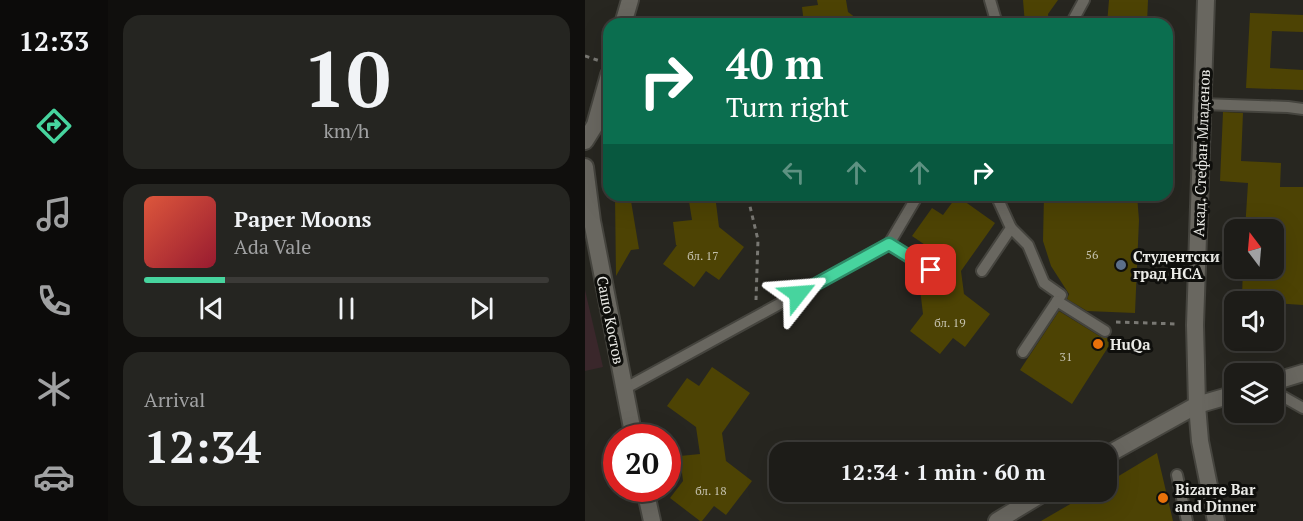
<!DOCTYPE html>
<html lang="en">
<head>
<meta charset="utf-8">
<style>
  body { margin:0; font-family:"PT Serif",serif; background:#252521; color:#f1f3f6; height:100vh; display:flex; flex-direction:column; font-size:22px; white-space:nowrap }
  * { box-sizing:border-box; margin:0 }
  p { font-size:20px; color:#a0a1a2 }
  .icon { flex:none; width:33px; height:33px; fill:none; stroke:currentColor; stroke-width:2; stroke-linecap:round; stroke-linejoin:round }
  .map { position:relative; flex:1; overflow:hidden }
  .sheet { display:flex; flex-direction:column; gap:15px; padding:15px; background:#100f0d; width:477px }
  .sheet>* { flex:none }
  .hud { position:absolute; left:18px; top:18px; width:570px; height:183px; border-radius:18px; box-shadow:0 6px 24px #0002,0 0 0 2px #3b3a37; background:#0b6e4f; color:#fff; overflow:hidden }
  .needle { width:39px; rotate:344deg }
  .tools { position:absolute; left:639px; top:219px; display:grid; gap:12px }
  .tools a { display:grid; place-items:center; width:60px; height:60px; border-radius:12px; background:#1d1c18; box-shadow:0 6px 24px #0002,0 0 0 2px #3b3a37; font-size:30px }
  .speed { position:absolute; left:18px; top:424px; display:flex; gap:12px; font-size:30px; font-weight:700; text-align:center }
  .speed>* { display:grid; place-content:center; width:78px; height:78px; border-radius:50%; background:#1d1c18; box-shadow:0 6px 24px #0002,0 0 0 2px #3b3a37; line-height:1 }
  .speed .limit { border:9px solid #d22; background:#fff; color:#111 }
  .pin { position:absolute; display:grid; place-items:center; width:51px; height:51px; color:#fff; margin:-26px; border-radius:12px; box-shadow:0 3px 9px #0006 }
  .me { position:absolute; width:66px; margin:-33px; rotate:62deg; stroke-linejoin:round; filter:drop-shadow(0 0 4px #0008) }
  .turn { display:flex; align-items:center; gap:21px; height:126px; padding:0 24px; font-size:27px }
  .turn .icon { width:78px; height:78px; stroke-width:2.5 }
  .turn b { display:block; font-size:42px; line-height:51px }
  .lanes { display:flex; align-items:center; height:57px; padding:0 24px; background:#0003; justify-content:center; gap:30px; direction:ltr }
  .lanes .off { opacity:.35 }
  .big { font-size:45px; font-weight:800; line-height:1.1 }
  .sheet .widget { flex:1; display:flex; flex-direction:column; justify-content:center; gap:9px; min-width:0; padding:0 21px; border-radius:18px; background:#252521 }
  .sheet .dial { align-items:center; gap:0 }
  .dial b { font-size:78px; line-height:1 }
  .song { display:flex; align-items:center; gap:18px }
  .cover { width:72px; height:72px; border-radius:9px; background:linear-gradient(135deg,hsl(10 70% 55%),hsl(350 70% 35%)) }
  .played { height:6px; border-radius:3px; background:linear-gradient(90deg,#47d49e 20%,#3b3a37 20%) }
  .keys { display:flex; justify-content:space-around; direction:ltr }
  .trip { position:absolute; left:184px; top:442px; width:348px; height:60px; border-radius:18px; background:#1d1c18; box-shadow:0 6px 24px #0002,0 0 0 2px #3b3a37; font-weight:800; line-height:60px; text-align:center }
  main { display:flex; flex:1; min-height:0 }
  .tab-bar { display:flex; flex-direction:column; width:108px; justify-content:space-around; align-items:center; background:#0c0b0a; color:#a0a1a2 }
  .tab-bar .icon { width:42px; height:42px }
  .tab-bar .current { color:#47d49e }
  .tab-bar b { font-size:27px; color:#f1f3f6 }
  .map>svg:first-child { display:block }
  .education { fill:#3a272b }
  .building { fill:#4d4304 }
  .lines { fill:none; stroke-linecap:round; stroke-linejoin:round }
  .service-casing { stroke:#45443e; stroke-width:14 }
  .minor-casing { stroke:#45443e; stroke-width:20 }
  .tertiary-casing { stroke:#45443e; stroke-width:20 }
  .path { stroke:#797873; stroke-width:3; stroke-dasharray:4.5 4.5; stroke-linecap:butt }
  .service { stroke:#696760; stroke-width:10 }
  .minor { stroke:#696760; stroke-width:16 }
  .tertiary { stroke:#696760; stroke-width:16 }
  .route-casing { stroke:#2e8a67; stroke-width:15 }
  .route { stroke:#47d49e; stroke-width:10 }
  .service-dot { fill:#5c6f8a; stroke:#0f0f0c; stroke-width:2 }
  .food-dot { fill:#e8710a; stroke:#0f0f0c; stroke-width:2 }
  .labels { text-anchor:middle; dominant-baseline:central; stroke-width:6; stroke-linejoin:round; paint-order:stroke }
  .number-label { font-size:12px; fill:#c4c1ae }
  .street-label { font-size:15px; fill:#ebebe7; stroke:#0f0f0c }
  .poi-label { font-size:15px; font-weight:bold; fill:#ebebe7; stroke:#0f0f0c; text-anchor:start }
</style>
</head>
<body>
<main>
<nav class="tab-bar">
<b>12:33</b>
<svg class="icon current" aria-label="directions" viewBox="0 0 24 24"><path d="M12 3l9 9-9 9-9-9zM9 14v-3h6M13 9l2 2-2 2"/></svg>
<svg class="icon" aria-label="music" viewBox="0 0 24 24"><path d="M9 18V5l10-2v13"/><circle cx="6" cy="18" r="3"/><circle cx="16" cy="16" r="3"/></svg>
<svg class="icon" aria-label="phone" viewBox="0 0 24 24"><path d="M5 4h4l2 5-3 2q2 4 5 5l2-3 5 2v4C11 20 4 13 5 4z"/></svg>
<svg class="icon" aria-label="climate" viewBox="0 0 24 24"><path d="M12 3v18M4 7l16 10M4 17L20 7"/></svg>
<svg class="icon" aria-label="car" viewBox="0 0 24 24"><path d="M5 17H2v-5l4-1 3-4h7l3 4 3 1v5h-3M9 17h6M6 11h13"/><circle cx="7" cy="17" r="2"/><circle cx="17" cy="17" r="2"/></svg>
</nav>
<section class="sheet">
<div class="widget dial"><b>10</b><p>km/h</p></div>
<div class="widget">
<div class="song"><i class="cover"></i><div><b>Paper Moons</b><p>Ada Vale</p></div></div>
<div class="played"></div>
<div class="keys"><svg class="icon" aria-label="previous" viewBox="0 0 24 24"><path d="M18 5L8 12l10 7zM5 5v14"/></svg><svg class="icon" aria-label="pause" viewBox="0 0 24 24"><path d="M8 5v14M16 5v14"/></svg><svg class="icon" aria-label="next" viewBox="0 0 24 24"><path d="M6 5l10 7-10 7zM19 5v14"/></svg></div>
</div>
<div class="widget"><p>Arrival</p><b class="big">12:34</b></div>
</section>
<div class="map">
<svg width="718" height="521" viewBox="0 0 718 521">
  <rect width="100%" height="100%" fill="#272620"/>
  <path class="education" d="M 0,290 L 18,367 L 0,371 Z"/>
  <g class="building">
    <path d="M 232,0 L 261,0 L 263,12 L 279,24 L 219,24 L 217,7 L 233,5 Z"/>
    <path d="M 438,0 L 473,0 L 463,14 L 464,24 L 440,24 Z"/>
    <path d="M 524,0 L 563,0 L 562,24 L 522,24 Z"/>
    <path d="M 665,13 L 718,15 L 718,32 L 687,31 L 685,68 L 718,70 L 718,90 L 661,88 Z"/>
    <path d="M 638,112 L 658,113 L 656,161 L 696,163 L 695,187 L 718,187 L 718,305 L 688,303 L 688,297 L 657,296 L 658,268 L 688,268 L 688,230 L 660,230 L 663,183 L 635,181 Z"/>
    <path d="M 30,195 L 45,195 L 54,249 L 46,250 L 31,276 Z"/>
    <path d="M 103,195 L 130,195 L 134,227 L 159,247 L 134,280 L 121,271 L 109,287 L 78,264 L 92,245 L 91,245 L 88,222 L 107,220 Z"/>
    <path d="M 459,195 L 552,195 L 554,220 L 550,313 L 502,311 L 482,299 L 484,294 L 466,266 L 458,241 Z"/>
    <path d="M 372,196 L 410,223 L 376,271 L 379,294 L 405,314 L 380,347 L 368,338 L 355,354 L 325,331 L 338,314 L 335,289 L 356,286 L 352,253 L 327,236 L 347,208 L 358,215 Z"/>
    <path d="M 474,311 L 516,337 L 522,338 L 527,341 L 487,404 L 435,370 Z"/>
    <path d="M 127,367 L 165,393 L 137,433 L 141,461 L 167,481 L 141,515 L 129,506 L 117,521 L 115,521 L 85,498 L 98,481 L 95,456 L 115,454 L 111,427 L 82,406 L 102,378 L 114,386 Z"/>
    <path d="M 572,453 L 588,521 L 456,521 L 506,492 L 522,492 L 522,483 Z"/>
  </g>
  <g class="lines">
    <g class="service-casing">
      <g id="service">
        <path d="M 405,0 L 412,24"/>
        <path d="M 486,24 L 499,0"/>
        <path d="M 617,104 L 703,107 L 718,109"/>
        <path d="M 426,228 L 443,245 L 459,283 L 476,295 L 438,352"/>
        <path d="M 304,244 L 346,270"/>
        <path d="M 397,271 L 426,228 L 411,195"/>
        <path d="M 472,301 L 520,331"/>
        <path d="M 39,389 L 304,244 L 333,195"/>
        <path d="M 688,391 L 718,408"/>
        <path d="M 592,475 L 602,521"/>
      </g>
    </g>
    <g class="minor-casing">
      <g id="minor">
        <path d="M 38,24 L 45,0"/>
        <path d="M 0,141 L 10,125 L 24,75"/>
        <path d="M 0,167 L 7,221 L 49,438"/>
        <path d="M 688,382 L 718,373"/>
        <path d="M 522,455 L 612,405 L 650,394"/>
        <path d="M 60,489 L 67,521"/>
        <path d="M 412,521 L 460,492"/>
      </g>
    </g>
    <g class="tertiary-casing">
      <path id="tertiary" d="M 621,0 L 610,325 L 612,405 L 615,441 L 631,521"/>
    </g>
    <g class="path">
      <path d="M 0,56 L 15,61"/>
      <path d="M 163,198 L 173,240 L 171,300"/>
      <path d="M 531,322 L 593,324"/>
    </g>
    <use href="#service" class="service"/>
    <use href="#minor" class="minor"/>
    <use href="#tertiary" class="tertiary"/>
  </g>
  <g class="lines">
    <g class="route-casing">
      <path id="route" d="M 213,294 L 304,244 L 346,270"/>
    </g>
    <use href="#route" class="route"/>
  </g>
  <circle class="service-dot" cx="536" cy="265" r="6"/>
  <g class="food-dot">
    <circle cx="513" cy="344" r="6"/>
    <circle cx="578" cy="498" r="6"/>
  </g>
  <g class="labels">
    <g class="number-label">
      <text x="507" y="254">56</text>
      <text x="118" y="255">бл. 17</text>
      <text x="365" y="322">бл. 19</text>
      <text x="481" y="356">31</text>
      <text x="126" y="490">бл. 18</text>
    </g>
    <g class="street-label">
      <text transform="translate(616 153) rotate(-88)">Акад. Стефан Младенов</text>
      <text transform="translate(26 320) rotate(79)">Сашо Костов</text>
    </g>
    <g class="poi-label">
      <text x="548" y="256">Студентски<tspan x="548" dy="17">град НСА</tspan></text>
      <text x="525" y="344">HuQa</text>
      <text x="590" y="489">Bizarre Bar<tspan x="590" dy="17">and Dinner</tspan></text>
    </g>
  </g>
</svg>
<div class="tools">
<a><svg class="needle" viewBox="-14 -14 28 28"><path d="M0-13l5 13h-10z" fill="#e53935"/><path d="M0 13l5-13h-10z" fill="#a0a1a2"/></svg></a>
<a><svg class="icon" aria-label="sound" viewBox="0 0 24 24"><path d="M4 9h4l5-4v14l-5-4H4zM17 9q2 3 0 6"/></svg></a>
<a><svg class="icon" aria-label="layers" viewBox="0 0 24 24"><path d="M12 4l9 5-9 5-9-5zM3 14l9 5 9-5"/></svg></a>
</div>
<div class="speed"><div class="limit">20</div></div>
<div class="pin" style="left:346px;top:270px;background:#d93025"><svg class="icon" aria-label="arrive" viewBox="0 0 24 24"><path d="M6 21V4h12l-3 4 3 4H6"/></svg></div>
<svg class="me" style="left:213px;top:294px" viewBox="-20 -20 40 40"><path d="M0-17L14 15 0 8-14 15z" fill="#47d49e" stroke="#fff" stroke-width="4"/></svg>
<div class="trip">12:34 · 1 min · 60 m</div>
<div class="hud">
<div class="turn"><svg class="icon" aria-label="right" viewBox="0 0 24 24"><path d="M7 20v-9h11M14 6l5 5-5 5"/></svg><div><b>40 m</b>Turn right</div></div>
<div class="lanes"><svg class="icon off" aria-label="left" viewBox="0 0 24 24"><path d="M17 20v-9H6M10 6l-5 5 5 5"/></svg><svg class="icon off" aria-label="ahead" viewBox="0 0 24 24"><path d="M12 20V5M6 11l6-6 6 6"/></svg><svg class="icon off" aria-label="ahead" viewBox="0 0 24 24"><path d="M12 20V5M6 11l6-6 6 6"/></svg><svg class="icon" aria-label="right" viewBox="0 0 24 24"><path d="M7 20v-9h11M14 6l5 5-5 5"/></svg></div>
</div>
</div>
</main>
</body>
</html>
